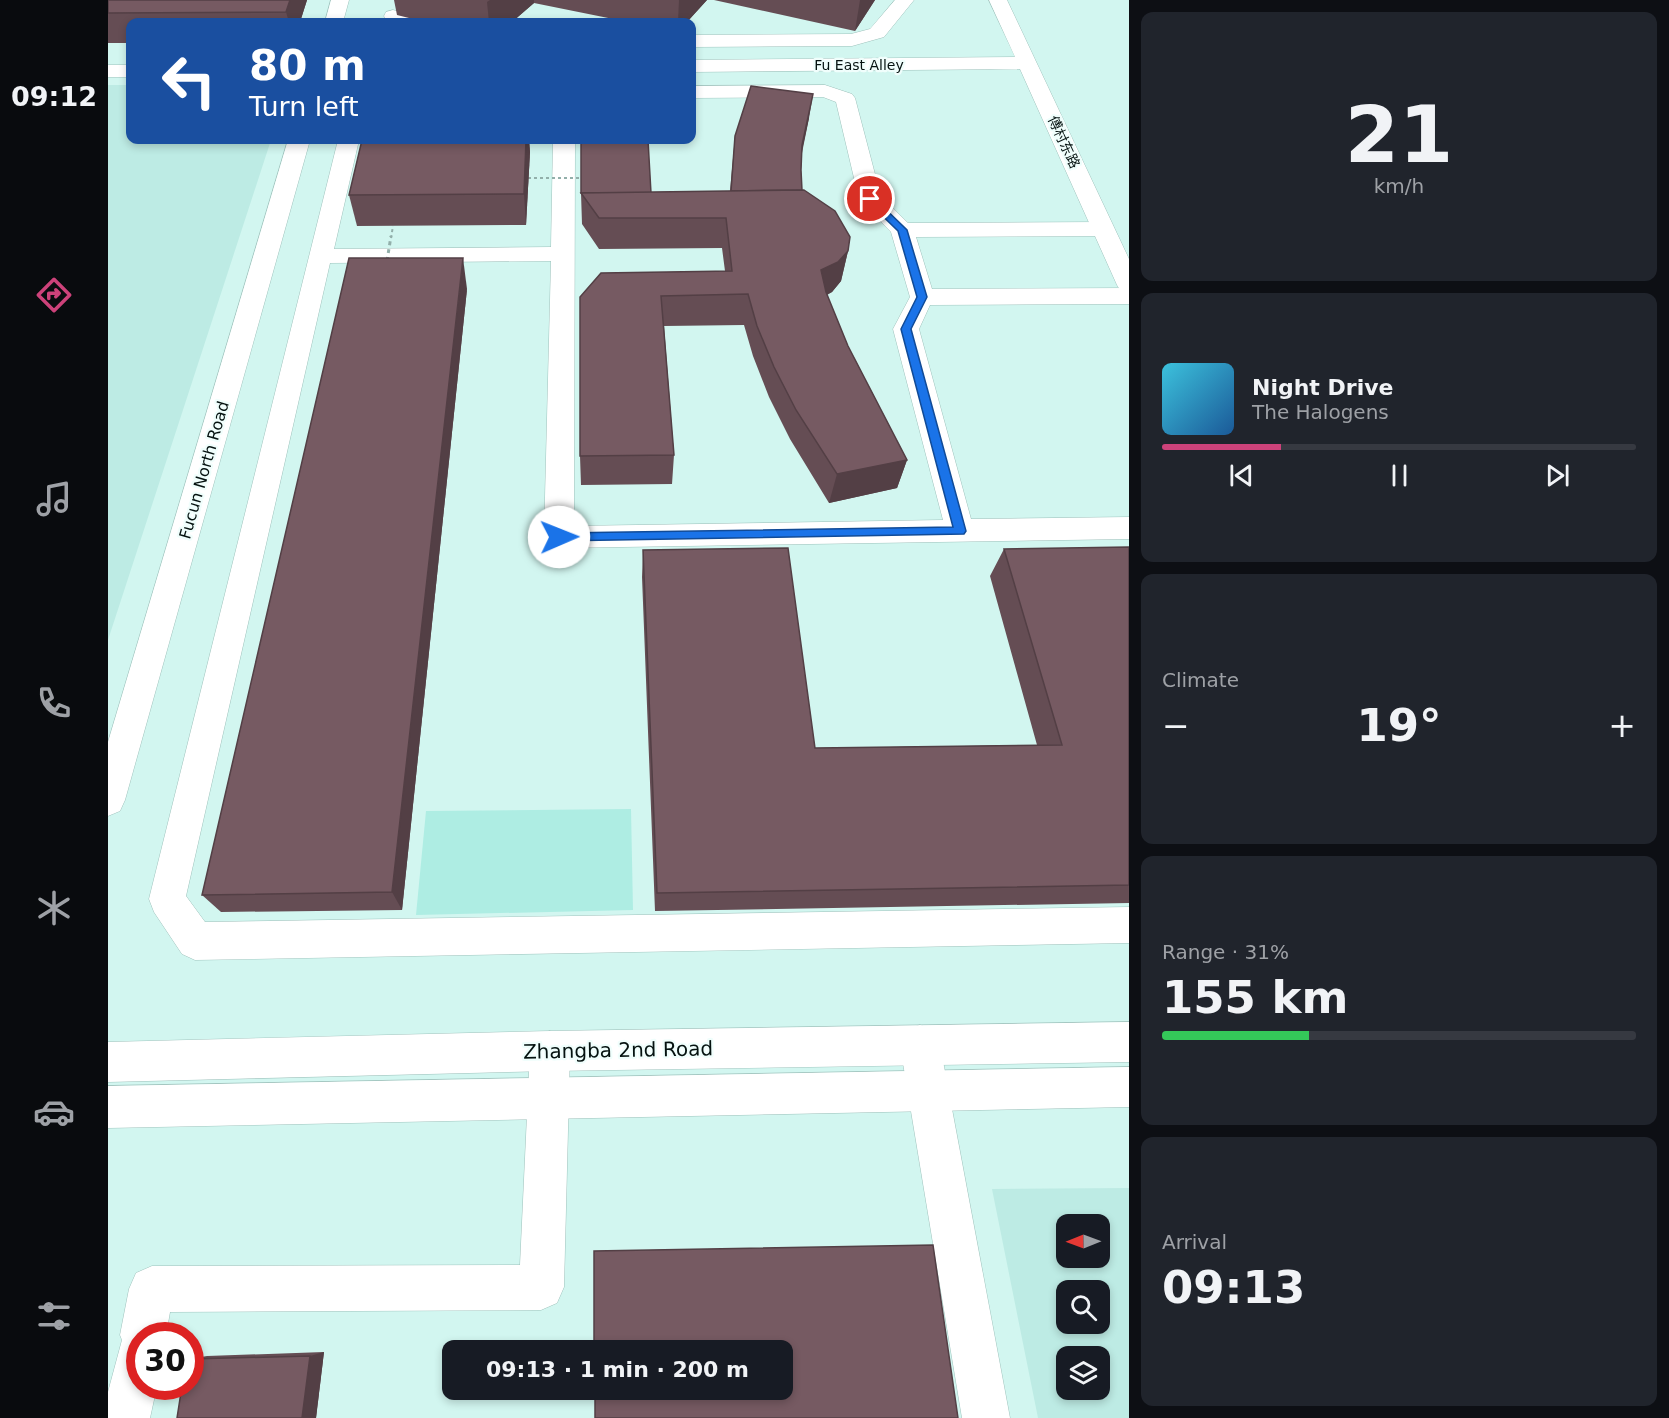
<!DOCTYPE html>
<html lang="en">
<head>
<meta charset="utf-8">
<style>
  body { margin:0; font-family:"DejaVu Sans","Noto Sans SC",sans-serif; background:#20242c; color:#f1f3f6; height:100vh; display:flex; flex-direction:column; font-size:22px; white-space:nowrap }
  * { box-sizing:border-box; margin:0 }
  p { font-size:20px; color:#9ea1a6 }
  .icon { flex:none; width:33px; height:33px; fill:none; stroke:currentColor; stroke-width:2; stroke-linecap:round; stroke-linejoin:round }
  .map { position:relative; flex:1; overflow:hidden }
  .drawer { display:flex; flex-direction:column; gap:12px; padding:12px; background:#0d0f14; width:540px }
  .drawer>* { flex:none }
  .guide { position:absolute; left:18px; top:18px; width:570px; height:126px; border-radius:12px; box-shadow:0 3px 9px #0003; background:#1a4fa0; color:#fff; overflow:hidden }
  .needle { width:39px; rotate:269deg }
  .buttons { position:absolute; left:948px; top:1214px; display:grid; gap:12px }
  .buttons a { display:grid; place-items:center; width:54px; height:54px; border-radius:12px; background:#171b24; box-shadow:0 3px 9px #0003; font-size:30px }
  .speed { position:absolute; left:18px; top:1322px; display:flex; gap:12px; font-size:30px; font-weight:700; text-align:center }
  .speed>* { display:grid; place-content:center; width:78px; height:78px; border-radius:50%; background:#171b24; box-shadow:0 3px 9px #0003; line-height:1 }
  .speed .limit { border:9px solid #d22; background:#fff; color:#111 }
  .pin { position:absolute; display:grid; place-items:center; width:51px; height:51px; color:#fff; margin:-26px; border:3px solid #fff; border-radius:50%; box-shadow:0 2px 6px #0007 }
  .me { position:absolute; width:66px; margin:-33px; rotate:89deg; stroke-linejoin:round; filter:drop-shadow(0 0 4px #0008) }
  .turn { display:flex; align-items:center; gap:21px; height:126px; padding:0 24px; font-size:27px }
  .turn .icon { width:78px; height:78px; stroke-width:2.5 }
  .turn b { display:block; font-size:42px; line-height:51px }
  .big { font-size:45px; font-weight:700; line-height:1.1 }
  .drawer .widget { flex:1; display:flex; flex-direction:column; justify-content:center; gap:9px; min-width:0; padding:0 21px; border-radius:12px; background:#20242c }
  .drawer .dial { align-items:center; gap:0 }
  .dial b { font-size:78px; line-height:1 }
  .song { display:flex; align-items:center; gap:18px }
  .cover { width:72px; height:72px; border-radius:9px; background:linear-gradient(135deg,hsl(190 70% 55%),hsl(210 70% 35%)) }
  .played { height:6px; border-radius:3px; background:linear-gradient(90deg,#cd427a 25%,#363941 25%) }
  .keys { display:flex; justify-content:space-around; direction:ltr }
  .heat { display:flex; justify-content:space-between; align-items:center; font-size:33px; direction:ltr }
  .charge { height:9px; border-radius:4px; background:linear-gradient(90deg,#34c759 31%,#363941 0) }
  .trip { position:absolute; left:334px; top:1340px; width:351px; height:60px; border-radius:12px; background:#171b24; box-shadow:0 3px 9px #0003; font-weight:700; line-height:60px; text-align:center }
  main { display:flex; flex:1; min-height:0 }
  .tabs { display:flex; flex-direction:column; width:108px; justify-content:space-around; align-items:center; background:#090b0e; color:#9ea1a6 }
  .tabs .icon { width:42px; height:42px }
  .tabs .current { color:#cd427a }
  .tabs b { font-size:27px; color:#f1f3f6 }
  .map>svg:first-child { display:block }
  .built { fill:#bdebe4; fill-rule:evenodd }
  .green { fill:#aeede3 }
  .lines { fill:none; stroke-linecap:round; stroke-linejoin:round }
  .street-casing { stroke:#9fc2bc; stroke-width:1 }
  .secondary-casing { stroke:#9fc2bc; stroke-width:1 }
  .street { fill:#fff; fill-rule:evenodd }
  .secondary { fill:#fff; fill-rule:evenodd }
  .path-bridge-far1 { stroke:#92afaa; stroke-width:2; stroke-dasharray:3 3; stroke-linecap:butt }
  .path-bridge { stroke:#92afaa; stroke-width:3; stroke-dasharray:4 4; stroke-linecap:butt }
  .wall { fill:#654d54 }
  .shaded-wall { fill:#533f45 }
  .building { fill:#765a62; stroke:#533f45; stroke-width:1.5 }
  .route { fill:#1a73e8; stroke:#114b97; stroke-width:1.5 }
  .labels { text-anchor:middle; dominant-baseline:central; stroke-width:4.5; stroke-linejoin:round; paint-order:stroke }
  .far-street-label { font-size:14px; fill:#051210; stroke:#f0fefc }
  .street-label { font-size:16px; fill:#051210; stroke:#f0fefc }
  .near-street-label { font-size:20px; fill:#051210; stroke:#f0fefc }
</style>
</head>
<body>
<main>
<nav class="tabs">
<b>09:12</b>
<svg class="icon current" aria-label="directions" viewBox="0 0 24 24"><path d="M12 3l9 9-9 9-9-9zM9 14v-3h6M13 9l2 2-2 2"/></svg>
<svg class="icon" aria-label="music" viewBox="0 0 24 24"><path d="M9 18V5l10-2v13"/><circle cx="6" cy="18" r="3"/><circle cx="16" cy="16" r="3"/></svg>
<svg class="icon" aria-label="phone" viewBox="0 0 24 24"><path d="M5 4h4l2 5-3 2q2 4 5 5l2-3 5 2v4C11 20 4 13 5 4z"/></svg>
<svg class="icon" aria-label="climate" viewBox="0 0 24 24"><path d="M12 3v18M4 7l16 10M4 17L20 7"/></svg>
<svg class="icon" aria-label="car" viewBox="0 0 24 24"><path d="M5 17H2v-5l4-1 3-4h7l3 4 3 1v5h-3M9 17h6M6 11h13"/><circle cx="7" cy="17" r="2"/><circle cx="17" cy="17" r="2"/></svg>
<svg class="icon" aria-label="filters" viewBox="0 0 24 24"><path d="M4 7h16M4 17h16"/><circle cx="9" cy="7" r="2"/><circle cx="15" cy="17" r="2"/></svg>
</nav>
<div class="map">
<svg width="1021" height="1418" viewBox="0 0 1021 1418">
  <rect width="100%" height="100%" fill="#d2f6f0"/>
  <g class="built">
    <path d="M 0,85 L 22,85 L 22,140 L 163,140 L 0,640 Z"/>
    <path d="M 1021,1188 L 1021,1418 L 930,1418 L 884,1189 ZM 958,1224 L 992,1224 L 992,1257 L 958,1257 ZM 958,1290 L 992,1290 L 992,1323 L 958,1323 ZM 958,1356 L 992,1356 L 992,1389 L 958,1389 Z"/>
  </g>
  <path class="green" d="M 523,809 L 525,910 L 308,915 L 318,811 Z"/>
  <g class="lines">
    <g class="street-casing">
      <g id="street">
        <path d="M 787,0 L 806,0 L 776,37 L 744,46 L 584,47 L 584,35 L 743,34 L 762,29 Z"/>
        <path d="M 285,10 L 314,18 L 316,22 L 288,22 L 278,20 L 276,16 L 278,12 Z"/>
        <path d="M 717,85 L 744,94 L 747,98 L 773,197 L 800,223 L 995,222 L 1003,224 L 1006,229 L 1003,234 L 995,236 L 808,237 L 824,289 L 1021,288 L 1021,304 L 822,305 L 811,329 L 863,519 L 1021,517 L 1021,539 L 451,548 L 441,545 L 436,537 L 443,261 L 222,263 L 78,896 L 97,922 L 1021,907 L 1021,943 L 87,960 L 74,954 L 46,912 L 41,899 L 230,140 L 251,140 L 226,249 L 443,247 L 445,140 L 467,140 L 466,526 L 835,520 L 785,329 L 802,297 L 783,232 L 751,199 L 728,102 L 715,97 L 584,98 L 584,86 Z"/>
        <path d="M 812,1025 L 826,1031 L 832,1045 L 902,1418 L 854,1418 L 792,1045 L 798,1031 Z"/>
        <path d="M 442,1031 L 456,1037 L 462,1051 L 456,1287 L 449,1303 L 433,1310 L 62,1312 L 58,1335 L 32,1335 L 32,1386 L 49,1386 L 42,1418 L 0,1418 L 0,1392 L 14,1340 L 12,1335 L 21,1289 L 28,1273 L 44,1266 L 412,1265 L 422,1051 L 428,1037 Z"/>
      </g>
    </g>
    <g class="secondary-casing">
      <g id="secondary">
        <path d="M 223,0 L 241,0 L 235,22 L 217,22 Z"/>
        <path d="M 881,0 L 899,0 L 1021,259 L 1021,293 L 1012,290 L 1009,285 L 912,69 L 584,72 L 584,60 L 907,57 Z"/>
        <rect x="0" y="65" width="22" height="12"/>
        <path d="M 180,140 L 202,140 L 17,800 L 12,811 L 0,816 L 0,742 Z"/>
        <path d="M 1021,1022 L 1021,1062 L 442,1071 L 0,1082 L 0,1042 L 442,1031 Z"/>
        <path d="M 1021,1067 L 1021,1107 L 0,1128 L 0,1086 Z"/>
      </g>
    </g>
    <use href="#street" class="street"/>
    <use href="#secondary" class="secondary"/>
    <g class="path-bridge-far1">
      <path d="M 420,178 L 474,178"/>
      <path d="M 283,238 L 285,226"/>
    </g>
    <path class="path-bridge" d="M 279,261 L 283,236"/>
  </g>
  <g class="wall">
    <path d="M 0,0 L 199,0 L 192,22 L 22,22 L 22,43 L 0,43 Z"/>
    <path d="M 286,0 L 599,0 L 579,22 L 520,22 L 426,3 L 404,22 L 317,22 L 289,15 Z"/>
    <path d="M 606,0 L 767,0 L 747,31 Z"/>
    <path d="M 701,118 L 694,153 L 693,170 L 694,190 L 740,251 L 733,281 L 724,292 L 719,295 L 740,346 L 799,460 L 789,488 L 721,503 L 682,439 L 661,397 L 645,356 L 636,325 L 556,326 L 566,455 L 564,484 L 473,485 L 472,456 L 472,297 L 617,271 L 614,248 L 491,249 L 474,224 L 473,193 L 622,191 L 627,136 Z"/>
    <path d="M 254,140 L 421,140 L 422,152 L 418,225 L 249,226 L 241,195 Z"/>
    <path d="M 359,289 L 294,910 L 113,912 L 94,895 Z"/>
    <path d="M 1021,547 L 1021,903 L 547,911 L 534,577 L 535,550 L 707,748 L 929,745 L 882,576 L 896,549 Z"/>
    <path d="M 216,1352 L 208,1418 L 82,1386 L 82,1359 L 99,1356 Z"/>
  </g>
  <g class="shaded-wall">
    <path d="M 182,0 L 199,0 L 192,22 L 181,22 L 178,12 Z"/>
    <path d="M 382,0 L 426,0 L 426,3 L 404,22 L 381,22 L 379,2 Z"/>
    <path d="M 571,0 L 599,0 L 579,22 L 570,22 Z"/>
    <path d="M 752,0 L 767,0 L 747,31 Z"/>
    <path d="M 705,94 L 701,118 L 690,169 L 694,145 Z"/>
    <path d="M 418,140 L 421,140 L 422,152 L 418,225 L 416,194 Z"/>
    <path d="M 740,251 L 733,281 L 724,292 L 707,300 L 713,270 Z"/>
    <path d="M 355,258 L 359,289 L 294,910 L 284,892 Z"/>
    <path d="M 799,460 L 789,488 L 721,503 L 729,474 Z"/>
    <path d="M 216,1352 L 208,1418 L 194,1418 L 202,1356 Z"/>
  </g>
  <g class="building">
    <path d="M 0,0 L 182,0 L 178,12 L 0,13 Z"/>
    <path d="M 643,86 L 705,94 L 694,145 L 693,170 L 694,190 L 623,191 L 627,136 Z"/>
    <path d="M 254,140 L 418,140 L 416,194 L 241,195 Z"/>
    <path d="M 473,140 L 540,140 L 543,193 L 473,193 Z"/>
    <path d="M 696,190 L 727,211 L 742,237 L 740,251 L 730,262 L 713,270 L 718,292 L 740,346 L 799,460 L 729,474 L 688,410 L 666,367 L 649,326 L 640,294 L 553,296 L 566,455 L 472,456 L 472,297 L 493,273 L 624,271 L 618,218 L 491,218 L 473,193 Z"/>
    <path d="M 241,258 L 355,258 L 284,892 L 94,895 Z"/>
    <path d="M 1021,547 L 1021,885 L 549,893 L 535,550 L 680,548 L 707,748 L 954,745 L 896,549 Z"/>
    <path d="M 825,1245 L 850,1418 L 487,1418 L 487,1389 L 675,1389 L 675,1350 L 486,1350 L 486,1251 Z"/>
    <path d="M 202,1356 L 194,1418 L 69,1418 L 74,1386 L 82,1386 L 82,1359 Z"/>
  </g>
  <path class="route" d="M 759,197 L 765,197 L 799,230 L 819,297 L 803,329 L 858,531 L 856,534 L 447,541 L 447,534 L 451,533 L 845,527 L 793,329 L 809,297 L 790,231 L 759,201 Z"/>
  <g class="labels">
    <g class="far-street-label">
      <text x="751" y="65">Fu East Alley</text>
      <text transform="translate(956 142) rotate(65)">傅村东路</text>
    </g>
    <g class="street-label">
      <text transform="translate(96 470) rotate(-74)">Fucun North Road</text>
    </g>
    <g class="near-street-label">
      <text transform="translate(510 1050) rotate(-1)">Zhangba 2nd Road</text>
    </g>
  </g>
</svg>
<div class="buttons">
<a><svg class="needle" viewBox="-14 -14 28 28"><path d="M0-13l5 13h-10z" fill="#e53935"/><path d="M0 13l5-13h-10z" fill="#9ea1a6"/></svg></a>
<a><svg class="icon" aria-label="search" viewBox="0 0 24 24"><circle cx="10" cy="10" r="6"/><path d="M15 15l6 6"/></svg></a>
<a><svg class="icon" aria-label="layers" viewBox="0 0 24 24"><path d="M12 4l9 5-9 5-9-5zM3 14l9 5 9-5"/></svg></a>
</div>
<div class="speed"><div class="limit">30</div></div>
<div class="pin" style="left:762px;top:199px;background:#d93025"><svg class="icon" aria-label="arrive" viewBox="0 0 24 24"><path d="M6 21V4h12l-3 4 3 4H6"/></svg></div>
<svg class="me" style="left:451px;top:537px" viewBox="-20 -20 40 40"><circle r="19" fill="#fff"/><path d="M0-13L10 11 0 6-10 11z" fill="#1a73e8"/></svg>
<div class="trip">09:13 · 1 min · 200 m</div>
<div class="guide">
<div class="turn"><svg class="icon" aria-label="left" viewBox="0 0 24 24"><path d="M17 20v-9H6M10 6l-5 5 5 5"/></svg><div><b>80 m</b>Turn left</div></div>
</div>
</div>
<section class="drawer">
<div class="widget dial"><b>21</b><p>km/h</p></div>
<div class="widget">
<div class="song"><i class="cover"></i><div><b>Night Drive</b><p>The Halogens</p></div></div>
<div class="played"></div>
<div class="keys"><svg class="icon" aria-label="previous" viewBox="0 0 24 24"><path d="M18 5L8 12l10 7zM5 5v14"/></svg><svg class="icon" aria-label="pause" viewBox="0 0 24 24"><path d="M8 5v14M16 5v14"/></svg><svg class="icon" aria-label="next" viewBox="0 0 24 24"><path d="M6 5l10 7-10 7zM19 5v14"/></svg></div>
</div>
<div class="widget"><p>Climate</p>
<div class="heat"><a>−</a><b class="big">19°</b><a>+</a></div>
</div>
<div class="widget"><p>Range · 31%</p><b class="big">155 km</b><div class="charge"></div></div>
<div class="widget"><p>Arrival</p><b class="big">09:13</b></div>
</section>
</main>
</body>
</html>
